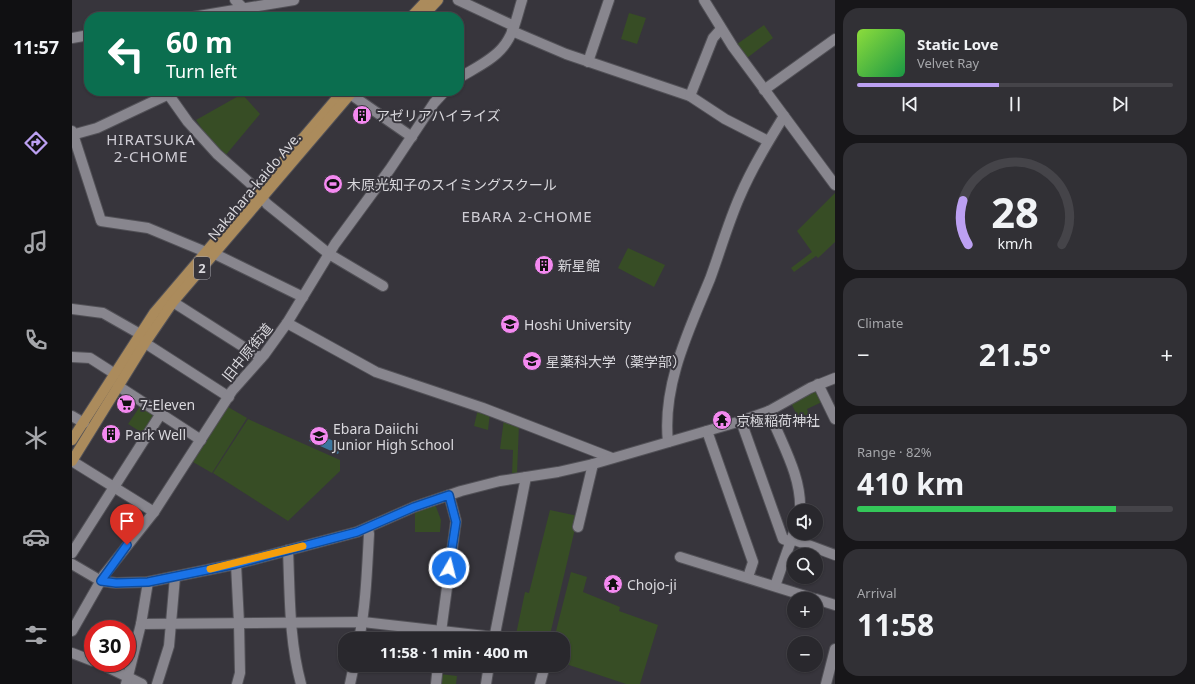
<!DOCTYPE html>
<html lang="en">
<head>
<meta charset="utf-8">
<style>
  body { margin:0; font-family:"Noto Sans","Noto Sans JP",sans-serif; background:#313035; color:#f1f3f6; height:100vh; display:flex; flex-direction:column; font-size:15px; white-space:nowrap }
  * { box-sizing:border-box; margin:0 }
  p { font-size:13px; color:#a5a6aa }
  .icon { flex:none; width:22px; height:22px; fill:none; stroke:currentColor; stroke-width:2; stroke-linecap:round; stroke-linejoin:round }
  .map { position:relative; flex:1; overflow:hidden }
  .sheet { display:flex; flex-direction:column; gap:8px; padding:8px; background:#171619; width:360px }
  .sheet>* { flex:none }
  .top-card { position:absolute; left:12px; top:12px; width:380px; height:84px; border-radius:16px; box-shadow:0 1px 3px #0004,0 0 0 1px #454449; background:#0b6e4f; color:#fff; overflow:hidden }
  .controls { position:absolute; left:715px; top:504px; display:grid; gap:8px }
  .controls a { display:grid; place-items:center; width:36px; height:36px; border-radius:50%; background:#29282d; box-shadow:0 1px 3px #0004,0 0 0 1px #454449; font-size:20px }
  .speed { position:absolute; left:12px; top:620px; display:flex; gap:8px; font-size:20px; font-weight:700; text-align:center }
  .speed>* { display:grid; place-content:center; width:52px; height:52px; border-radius:50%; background:#29282d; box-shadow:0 1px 3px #0004,0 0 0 1px #454449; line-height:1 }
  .speed .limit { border:6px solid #d22; background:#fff; color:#111 }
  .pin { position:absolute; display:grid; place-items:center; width:34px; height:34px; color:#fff; margin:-41px -17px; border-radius:50% 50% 50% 0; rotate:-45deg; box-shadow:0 0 4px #0007 }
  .pin .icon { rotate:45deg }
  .me { position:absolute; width:44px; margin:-22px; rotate:8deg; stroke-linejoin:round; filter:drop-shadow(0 0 3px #0008) }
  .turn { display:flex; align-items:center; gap:14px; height:84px; padding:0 16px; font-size:18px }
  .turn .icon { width:52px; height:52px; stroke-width:2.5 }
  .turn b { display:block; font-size:28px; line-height:34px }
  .big { font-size:30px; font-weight:700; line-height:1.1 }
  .sheet .tile { flex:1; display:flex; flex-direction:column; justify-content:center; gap:6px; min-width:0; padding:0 14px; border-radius:16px; background:#313035 }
  .sheet .dial { align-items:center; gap:0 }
  .dial svg { height:104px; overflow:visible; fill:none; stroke:#454449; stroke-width:7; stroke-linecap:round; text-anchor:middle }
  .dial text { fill:#f1f3f6; stroke:none }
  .song { display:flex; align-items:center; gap:12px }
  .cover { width:48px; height:48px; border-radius:6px; background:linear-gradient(135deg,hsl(90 70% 55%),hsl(140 70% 35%)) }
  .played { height:4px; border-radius:2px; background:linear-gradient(90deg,#bca0f2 45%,#454449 45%) }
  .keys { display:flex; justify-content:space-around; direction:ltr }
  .heat { display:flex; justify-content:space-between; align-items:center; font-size:22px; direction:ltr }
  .charge { height:6px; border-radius:3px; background:linear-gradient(90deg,#34c759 82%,#454449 0) }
  .trip { position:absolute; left:266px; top:632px; width:232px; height:40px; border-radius:16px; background:#29282d; box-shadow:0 1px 3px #0004,0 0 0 1px #454449; font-weight:700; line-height:40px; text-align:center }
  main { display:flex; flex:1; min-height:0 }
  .tab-bar { display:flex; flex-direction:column; width:72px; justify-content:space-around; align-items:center; background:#101012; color:#a5a6aa }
  .tab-bar .icon { width:28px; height:28px }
  .tab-bar .current { color:#bca0f2 }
  .tab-bar b { font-size:18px; color:#f1f3f6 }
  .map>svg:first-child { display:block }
  .green { fill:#374d25 }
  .water { fill:#3b769f }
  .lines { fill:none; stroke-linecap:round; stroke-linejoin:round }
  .minor-casing { stroke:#525157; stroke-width:12 }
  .major-casing { stroke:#525157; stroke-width:12 }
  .minor { stroke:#88868e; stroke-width:10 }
  .major { stroke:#ab8b5c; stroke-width:10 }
  .route-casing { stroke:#114b97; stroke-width:10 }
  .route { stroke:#1a73e8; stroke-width:7 }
  .slow { stroke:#f59e0b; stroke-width:7 }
  .labels { text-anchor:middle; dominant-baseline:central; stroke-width:4; stroke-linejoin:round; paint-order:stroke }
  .shield { fill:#37353c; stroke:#a8a7ad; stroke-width:1 }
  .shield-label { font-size:13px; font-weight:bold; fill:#d9d8dd }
  .poi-label { font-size:14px; fill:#d9d8dd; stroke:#37353c; text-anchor:start }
  .street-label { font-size:14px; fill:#d9d8dd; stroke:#37353c }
  .neighbourhood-label { font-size:15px; letter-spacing:1px; fill:#ceccd4; stroke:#37353c }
</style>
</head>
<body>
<main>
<nav class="tab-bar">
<b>11:57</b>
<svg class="icon current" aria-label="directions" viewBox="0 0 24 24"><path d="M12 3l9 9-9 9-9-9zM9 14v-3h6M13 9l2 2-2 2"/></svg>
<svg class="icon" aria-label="music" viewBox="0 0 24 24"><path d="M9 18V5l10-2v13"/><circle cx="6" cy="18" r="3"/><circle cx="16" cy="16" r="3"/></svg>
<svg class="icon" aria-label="phone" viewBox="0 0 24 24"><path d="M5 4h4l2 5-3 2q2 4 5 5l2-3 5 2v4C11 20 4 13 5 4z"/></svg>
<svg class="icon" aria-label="climate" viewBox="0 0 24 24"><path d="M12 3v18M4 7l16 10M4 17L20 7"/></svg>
<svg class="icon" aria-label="car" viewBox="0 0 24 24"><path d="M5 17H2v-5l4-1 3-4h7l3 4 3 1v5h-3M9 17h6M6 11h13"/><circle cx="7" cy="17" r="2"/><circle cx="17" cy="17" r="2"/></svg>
<svg class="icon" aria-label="filters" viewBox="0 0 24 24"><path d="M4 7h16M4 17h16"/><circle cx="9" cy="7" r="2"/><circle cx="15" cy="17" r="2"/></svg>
</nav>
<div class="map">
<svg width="763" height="684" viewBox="0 0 763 684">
  <rect width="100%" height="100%" fill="#37353c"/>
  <g class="green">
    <path d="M 557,13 L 574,18 L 565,44 L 549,39 Z"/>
    <path d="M 692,25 L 701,38 L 671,61 L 661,47 Z"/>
    <path d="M 170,94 L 188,114 L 153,156 L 143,148 L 124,120 Z"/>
    <path d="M 763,193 L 763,242 L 746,258 L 744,256 L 722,272 L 719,268 L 740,252 L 725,231 Z"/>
    <path d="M 556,248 L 593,265 L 582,287 L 546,268 Z"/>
    <path d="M 746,389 L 752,401 L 735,409 L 737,415 L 727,419 L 719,403 Z"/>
    <path d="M 69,405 L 85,415 L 72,434 L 56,424 Z"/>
    <path d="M 156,407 L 175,418 L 140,473 L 121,462 Z"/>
    <path d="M 406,409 L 418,413 L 416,430 L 402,426 Z"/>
    <path d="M 176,419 L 268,460 L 268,471 L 216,521 L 141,473 Z"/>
    <path d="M 432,419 L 447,424 L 445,474 L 440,475 L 441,450 L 428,449 Z"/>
    <path d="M 363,504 L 369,520 L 368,532 L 343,532 L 343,512 Z"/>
    <path d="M 478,510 L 506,516 L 477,639 L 443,639 L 453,592 L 457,593 Z"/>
    <path d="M 499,572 L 515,577 L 511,592 L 548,607 L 547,611 L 586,625 L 568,684 L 554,684 L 491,663 L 491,639 L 482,639 Z"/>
    <path d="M 368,674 L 385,676 L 384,684 L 368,684 Z"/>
  </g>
  <path class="water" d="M 242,432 L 270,445 L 266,454 L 237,441 Z"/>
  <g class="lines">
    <g class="minor-casing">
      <g id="minor">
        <path d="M 163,0 L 180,17"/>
        <path d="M 386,0 L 442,26"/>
        <path d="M 632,0 L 661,47 L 763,185"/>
        <path d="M 121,17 L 222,0"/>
        <path d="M 440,31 L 494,54 L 618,96 L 653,119 L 696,141"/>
        <path d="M 0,38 L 17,35"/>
        <path d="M 516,62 L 537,0"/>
        <path d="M 387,78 C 401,69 421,60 431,47 C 442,34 445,16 450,0"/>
        <path d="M 692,90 L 763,39"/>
        <path d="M 94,91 L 116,122 L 145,154 L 179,184 L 195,204 L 257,254 L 311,286"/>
        <path d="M 278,94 L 340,137"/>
        <path d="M 618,96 L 641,38 L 649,29"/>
        <path d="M 0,131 L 29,221 L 76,228 L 134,252"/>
        <path d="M 0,135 L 25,128 L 95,95"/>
        <path d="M 143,254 L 231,297"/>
        <path d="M 101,302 L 189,358"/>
        <path d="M 0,309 L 31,313 L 68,334"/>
        <path d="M 215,323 L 304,372 L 411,408 L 540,458"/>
        <path d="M 73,343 L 157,397"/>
        <path d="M 0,357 L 18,358 L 43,374"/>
        <path d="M 746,384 L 763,419"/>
        <path d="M 46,386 L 129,440"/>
        <path d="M 697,411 C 709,443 730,476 728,511"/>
        <path d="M 0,416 L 12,423"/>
        <path d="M 669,421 L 711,539 L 719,542"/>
        <path d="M 635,431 L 681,562 L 676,577"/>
        <path d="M 596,442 C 590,385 617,330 638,279 C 648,252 656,223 668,196 C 680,168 696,142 712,116"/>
        <path d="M 0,461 L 82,512"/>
        <path d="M 506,527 L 521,464"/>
        <path d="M 720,539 L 763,555"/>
        <path d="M 216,550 C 218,596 217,640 229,684"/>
        <path d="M 0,553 L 88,415"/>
        <path d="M 608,557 L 743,599"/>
        <path d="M 0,564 L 29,581 L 44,583 L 76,582 L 164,564 L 285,532 L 342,507 L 389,491 L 428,481 L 486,472 L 521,464 L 669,421 L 697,411 L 738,388 L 763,378"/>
        <path d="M 164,564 L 167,623 L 168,673 L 165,684"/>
        <path d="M 703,586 L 722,532"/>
        <path d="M 744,599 L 763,605"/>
        <path d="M 69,624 L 291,622 L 422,637"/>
        <path d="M 0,631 L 32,575 L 82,512 L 160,391 L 192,355 L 215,323 L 263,244 L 318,169 L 362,103 L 373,91"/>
        <path d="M 287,639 C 294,605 295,569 297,534 L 296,528"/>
        <path d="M 368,639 L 384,521 L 377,495"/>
        <path d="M 422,639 L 454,477"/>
        <path d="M 0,653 L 21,661"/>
        <path d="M 27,663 L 70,684"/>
        <path d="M 54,684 L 69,624 L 76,582"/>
        <path d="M 85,684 L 97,646 L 103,577"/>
        <path d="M 278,684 L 282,665"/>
        <path d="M 364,684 L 366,665"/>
        <path d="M 414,684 L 417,665"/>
        <path d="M 468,684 L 473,665"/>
        <path d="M 754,684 L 763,649"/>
      </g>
    </g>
    <g class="major-casing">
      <g id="major">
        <path d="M 339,17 L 355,0"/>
        <path d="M 350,17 L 366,0"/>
        <path d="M 0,440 L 82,313 L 271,91"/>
        <path d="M 0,461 L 73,343 L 101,302 L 281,91"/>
      </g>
    </g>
    <use href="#minor" class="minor"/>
    <use href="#major" class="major"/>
  </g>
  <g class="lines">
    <g class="route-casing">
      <path id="route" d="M 55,545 L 29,581 L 44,583 L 76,582 L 164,564 L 285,532 L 342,507 L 377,495 L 384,522 L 377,568"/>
    </g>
    <use href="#route" class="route"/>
    <path class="slow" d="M 138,569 L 231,546"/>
  </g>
  <defs>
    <g id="building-disc" transform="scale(1)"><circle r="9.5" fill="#f489f0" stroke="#37353c"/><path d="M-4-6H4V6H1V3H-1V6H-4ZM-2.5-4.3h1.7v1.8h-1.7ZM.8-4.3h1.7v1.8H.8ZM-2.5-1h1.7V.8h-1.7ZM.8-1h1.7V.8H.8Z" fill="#111"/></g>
    <g id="stadium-disc" transform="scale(1)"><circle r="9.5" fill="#f489f0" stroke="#37353c"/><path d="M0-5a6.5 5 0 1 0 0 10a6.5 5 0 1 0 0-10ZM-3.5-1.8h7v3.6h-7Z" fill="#111"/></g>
    <g id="university-disc" transform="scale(1)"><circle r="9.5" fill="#f489f0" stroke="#37353c"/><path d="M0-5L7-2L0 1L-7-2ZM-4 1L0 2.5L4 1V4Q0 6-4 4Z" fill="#111"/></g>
    <g id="supermarket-disc" transform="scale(1)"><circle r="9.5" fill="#f489f0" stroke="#37353c"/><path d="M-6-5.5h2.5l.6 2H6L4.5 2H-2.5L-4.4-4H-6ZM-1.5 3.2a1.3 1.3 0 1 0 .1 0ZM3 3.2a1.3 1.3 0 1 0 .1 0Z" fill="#111"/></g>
    <g id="temple-disc" transform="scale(1)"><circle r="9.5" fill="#f489f0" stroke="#37353c"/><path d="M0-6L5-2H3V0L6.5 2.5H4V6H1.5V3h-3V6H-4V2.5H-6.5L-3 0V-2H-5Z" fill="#111"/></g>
    <g id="school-disc" transform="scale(1)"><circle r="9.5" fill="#f489f0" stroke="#37353c"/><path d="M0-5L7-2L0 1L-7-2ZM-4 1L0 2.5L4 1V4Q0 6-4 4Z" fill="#111"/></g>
  </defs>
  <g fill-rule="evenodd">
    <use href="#building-disc" x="290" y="115"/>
    <use href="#stadium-disc" x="261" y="184"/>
    <use href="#building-disc" x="472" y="265"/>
    <use href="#university-disc" x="438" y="324"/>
    <use href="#university-disc" x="460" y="361"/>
    <use href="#supermarket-disc" x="54" y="404"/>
    <use href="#temple-disc" x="650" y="420"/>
    <use href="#building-disc" x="39" y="434"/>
    <use href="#school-disc" x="247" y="436"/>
    <use href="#temple-disc" x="541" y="584"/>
  </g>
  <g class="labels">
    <rect class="shield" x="122" y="257" width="16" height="22" rx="3"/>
    <g class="shield-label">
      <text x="130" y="268">2</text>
    </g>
    <g class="poi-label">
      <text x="304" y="115">アゼリアハイライズ</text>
      <text x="275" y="184">木原光知子のスイミングスクール</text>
      <text x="486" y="265">新星館</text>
      <text x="452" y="324">Hoshi University</text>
      <text x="474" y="361">星薬科大学（薬学部）</text>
      <text x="68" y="404">7-Eleven</text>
      <text x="664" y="420">京極稲荷神社</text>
      <text x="261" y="428">Ebara Daiichi<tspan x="261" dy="16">Junior High School</tspan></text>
      <text x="53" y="434">Park Well</text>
      <text x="555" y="584">Chojo-ji</text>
    </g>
    <g class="street-label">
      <text transform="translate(182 186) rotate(-50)">Nakahara-kaido Ave.</text>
      <text transform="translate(175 352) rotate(-51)">旧中原街道</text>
    </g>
    <g class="neighbourhood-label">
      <text x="79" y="139">HIRATSUKA<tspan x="79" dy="17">2-CHOME</tspan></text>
      <text x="455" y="216">EBARA 2-CHOME</text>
    </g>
  </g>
</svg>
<div class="controls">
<a><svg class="icon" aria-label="sound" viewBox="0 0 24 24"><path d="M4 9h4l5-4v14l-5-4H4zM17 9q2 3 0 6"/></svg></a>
<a><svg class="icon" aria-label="search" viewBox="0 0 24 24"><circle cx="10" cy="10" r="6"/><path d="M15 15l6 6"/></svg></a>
<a>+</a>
<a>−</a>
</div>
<div class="speed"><div class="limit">30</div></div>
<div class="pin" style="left:55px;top:545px;background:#d93025"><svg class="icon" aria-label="arrive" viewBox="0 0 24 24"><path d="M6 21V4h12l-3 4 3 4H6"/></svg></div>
<svg class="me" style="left:377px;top:568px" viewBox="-20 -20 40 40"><circle r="17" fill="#1a73e8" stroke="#fff" stroke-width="3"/><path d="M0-11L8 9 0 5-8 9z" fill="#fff"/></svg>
<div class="trip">11:58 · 1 min · 400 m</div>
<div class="top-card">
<div class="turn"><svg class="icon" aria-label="left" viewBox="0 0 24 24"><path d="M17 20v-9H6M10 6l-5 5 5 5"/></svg><div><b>60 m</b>Turn left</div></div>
</div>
</div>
<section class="sheet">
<div class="tile">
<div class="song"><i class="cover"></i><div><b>Static Love</b><p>Velvet Ray</p></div></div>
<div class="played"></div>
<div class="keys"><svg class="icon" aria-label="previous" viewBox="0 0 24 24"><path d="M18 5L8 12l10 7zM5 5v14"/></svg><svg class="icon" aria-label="pause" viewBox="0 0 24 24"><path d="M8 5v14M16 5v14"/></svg><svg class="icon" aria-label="next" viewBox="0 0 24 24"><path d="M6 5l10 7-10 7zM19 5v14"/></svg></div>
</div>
<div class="tile dial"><svg viewBox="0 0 100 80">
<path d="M14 69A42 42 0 1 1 86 69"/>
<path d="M14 69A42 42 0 0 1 10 35" stroke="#bca0f2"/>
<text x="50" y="56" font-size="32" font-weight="700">28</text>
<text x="50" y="72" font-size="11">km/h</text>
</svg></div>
<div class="tile"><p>Climate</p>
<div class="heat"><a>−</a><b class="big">21.5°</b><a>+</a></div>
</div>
<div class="tile"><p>Range · 82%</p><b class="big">410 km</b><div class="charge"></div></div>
<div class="tile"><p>Arrival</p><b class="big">11:58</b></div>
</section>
</main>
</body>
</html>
